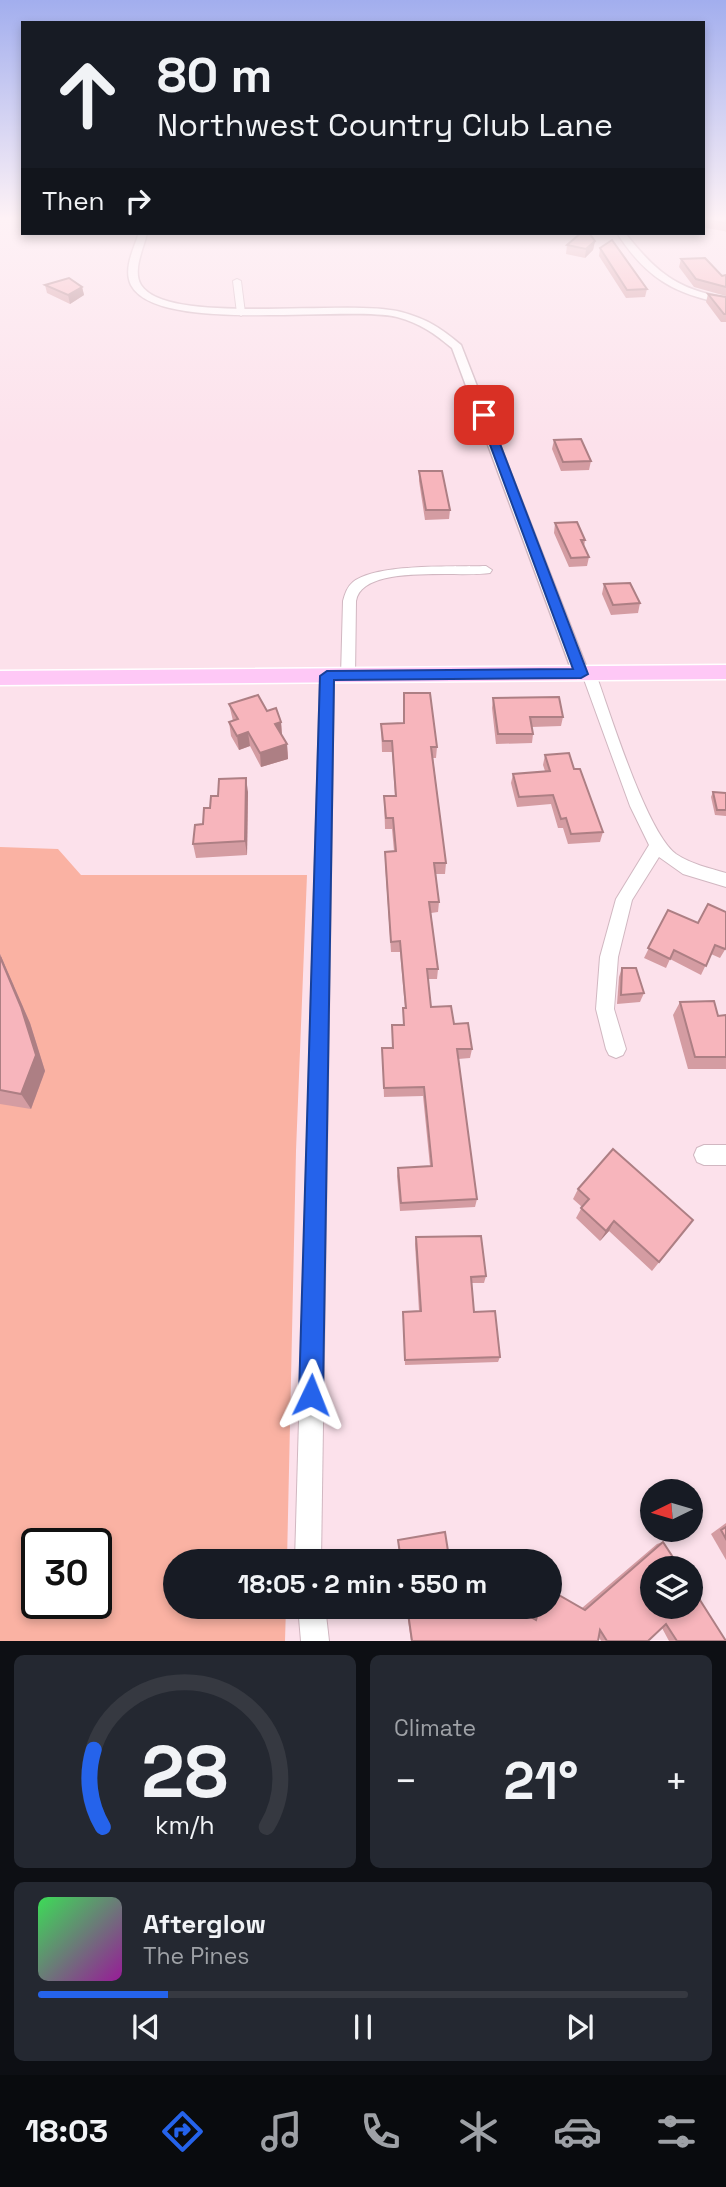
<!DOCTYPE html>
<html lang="en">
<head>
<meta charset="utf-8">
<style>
  body { margin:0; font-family:"Space Grotesk",sans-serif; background:#242831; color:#f1f3f6; height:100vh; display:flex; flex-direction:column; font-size:26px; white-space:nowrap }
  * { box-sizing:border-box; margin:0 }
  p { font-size:23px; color:#9ea1a6 }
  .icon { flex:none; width:38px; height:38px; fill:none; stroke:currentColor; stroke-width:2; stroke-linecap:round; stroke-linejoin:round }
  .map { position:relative; height:1641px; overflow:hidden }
  .panel { display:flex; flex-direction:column; gap:14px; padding:14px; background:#0d0f14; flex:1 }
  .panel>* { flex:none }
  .hud { position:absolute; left:21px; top:21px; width:684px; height:214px; border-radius:0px; box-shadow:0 4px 10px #0003; background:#171b24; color:#f1f3f6; overflow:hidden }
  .needle { width:46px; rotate:265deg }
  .buttons { position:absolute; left:640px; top:1479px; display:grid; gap:14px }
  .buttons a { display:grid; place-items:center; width:63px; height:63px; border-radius:50%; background:#171b24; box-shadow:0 4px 10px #0003; font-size:35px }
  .speed { position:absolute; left:21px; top:1528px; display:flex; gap:14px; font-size:35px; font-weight:700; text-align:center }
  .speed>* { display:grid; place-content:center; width:91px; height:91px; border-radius:50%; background:#171b24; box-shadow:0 4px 10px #0003; line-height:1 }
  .speed .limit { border:4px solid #111; border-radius:10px; background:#fff; color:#111 }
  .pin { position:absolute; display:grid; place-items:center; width:60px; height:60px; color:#fff; margin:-30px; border-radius:14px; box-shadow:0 4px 10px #0006 }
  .me { position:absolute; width:77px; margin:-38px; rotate:2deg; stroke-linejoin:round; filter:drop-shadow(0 0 5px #0008) }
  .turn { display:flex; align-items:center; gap:24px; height:147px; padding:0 21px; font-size:32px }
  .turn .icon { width:91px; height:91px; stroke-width:2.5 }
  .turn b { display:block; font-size:49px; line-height:60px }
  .then { display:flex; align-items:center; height:66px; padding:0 21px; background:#0003; gap:14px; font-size:26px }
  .big { font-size:52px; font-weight:700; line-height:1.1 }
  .panel .tile { flex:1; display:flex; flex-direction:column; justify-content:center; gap:10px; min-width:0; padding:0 24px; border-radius:10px; background:#242831 }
  .panel .dial { align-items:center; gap:0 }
  .dial svg { height:182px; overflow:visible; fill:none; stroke:#363941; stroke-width:7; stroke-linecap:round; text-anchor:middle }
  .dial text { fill:#f1f3f6; stroke:none }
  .song { display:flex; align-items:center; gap:21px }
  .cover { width:84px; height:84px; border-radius:10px; background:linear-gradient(135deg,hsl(130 70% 55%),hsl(300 70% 35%)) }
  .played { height:7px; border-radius:4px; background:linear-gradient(90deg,#2563eb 20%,#363941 20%) }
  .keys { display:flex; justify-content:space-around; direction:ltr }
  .heat { display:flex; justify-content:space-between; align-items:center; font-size:38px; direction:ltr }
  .panel .tiles { flex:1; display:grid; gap:14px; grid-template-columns:1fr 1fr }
  .tile:last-child { grid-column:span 2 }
  .trip { position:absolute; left:163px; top:1549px; width:399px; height:70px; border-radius:35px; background:#171b24; box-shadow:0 4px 10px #0003; font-weight:700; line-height:70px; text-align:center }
  .menu { display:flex; height:112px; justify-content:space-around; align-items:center; background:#090b0e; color:#9ea1a6 }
  .menu .icon { width:49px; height:49px }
  .menu .selected { color:#2563eb }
  .menu b { font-size:32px; color:#f1f3f6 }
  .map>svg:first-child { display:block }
  .green { fill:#fab2a3; fill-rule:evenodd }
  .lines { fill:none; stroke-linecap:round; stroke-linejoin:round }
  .minor-casing { stroke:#d1b7c1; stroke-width:2 }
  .tertiary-casing { stroke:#d1b7c1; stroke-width:3 }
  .primary-casing { stroke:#fff; stroke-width:3 }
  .minor { fill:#fff; fill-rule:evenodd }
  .tertiary { fill:#fff; fill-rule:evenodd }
  .primary { fill:#fec8f6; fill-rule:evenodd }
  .wall { fill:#d49ca2 }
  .shaded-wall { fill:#ad7f84 }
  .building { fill:#f7b5bc; stroke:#ad7f84; stroke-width:2 }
  .route { fill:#2563eb; stroke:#184099; stroke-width:2 }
</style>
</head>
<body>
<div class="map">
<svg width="726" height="1641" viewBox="0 0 726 1641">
  <rect width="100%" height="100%" fill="#fce1eb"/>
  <path class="green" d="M 0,847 L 58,849 L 81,875 L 307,875 L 296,1151 L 287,1561 L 175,1561 L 175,1606 L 286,1607 L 285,1641 L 0,1641 ZM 37,1544 L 96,1544 L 96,1603 L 37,1603 Z"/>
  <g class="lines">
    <g class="minor-casing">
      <g id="minor">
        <path d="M 237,279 L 241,281 L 245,313 L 241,316 L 237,313 L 233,281 Z"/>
        <path d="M 486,566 L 492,570 L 490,573 C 461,578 362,563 356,601 L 355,676 L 353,679 L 343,679 L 341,676 L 343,601 C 345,594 347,587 353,582 C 377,563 455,567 486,566 Z"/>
        <path d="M 589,670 L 596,674 C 610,713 647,833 676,854 C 691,864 709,868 726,873 L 726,887 L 683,874 L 659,857 L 632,900 L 618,957 L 614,1009 L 626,1049 L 623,1055 L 616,1058 L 609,1055 L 606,1049 L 596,1009 L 600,957 L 616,899 L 649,845 L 630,806 L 582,674 Z"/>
        <path d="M 327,672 L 334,676 L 321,1561 L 295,1561 L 320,676 Z"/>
        <path d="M 704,1145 L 726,1145 L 726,1165 L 704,1165 L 697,1162 L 694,1155 L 697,1148 Z"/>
        <path d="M 298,1606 L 325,1606 L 329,1641 L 301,1641 Z"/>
      </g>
    </g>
    <g class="tertiary-casing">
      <g id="tertiary">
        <path d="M 139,233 L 147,233 C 144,248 132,270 141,285 C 167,327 349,298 401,312 C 427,319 441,328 461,345 L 589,674 L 587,678 L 575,678 L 573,674 L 452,348 C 435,334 420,323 397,317 C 343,305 157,335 131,285 C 123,269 134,248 139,233 Z"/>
        <path d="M 617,233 L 625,233 C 656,272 676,289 726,298 L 726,304 C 674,294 646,278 617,233 Z"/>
      </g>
    </g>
    <g class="primary-casing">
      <path id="primary" d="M 726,665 L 726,679 L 0,685 L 0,671 Z"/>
    </g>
    <use href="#minor" class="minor"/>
    <use href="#tertiary" class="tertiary"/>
    <use href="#primary" class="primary"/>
  </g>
  <g class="wall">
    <path d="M 704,217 L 726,217 L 726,232 L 724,231 L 705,228 L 704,227 Z"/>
    <path d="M 595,241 L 593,250 L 585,258 L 566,254 L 567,245 Z"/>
    <path d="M 600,248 L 647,289 L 645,297 L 626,298 L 599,256 Z"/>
    <path d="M 681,259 L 722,276 L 726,275 L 726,296 L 694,287 L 679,267 Z"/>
    <path d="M 45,285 L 82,287 L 84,295 L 70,304 L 47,293 Z"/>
    <path d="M 708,294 L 726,297 L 726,322 L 721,322 L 706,302 Z"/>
    <path d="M 554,440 L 591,461 L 589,470 L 561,471 L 552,449 Z"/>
    <path d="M 419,471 L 450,510 L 449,519 L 425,520 L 419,481 Z"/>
    <path d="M 555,523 L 585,540 L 584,547 L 589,557 L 587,566 L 569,567 L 554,533 Z"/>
    <path d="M 604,584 L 640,603 L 638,613 L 611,615 L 602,594 Z"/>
    <path d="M 493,698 L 563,717 L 561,726 L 532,727 L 533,734 L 532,743 L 496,744 L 492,708 Z"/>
    <path d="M 229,704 L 281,722 L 282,736 L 287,744 L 288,759 L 261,767 L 250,746 L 239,750 L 231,736 L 229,722 L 233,721 Z"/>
    <path d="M 381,724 L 437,747 L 436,758 L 433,758 L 446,863 L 445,874 L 436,874 L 439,902 L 438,912 L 431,913 L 438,969 L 437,979 L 428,979 L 431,1007 L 454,1024 L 472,1049 L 470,1058 L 458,1059 L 477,1199 L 475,1207 L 400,1211 L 397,1176 L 398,1168 L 430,1166 L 423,1096 L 384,1097 L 382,1048 L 392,1048 L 392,1025 L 403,1025 L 403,1008 L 405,1008 L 400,952 L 391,952 L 385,863 L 385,852 L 394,851 L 392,829 L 385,829 L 384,796 L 395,796 L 392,752 L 382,752 Z"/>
    <path d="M 545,755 L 574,769 L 603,832 L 600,842 L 568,844 L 563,828 L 558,828 L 551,804 L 517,807 L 511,783 L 513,774 L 545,771 L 543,765 Z"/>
    <path d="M 248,792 L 247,855 L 196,858 L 193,844 L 210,808 Z"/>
    <path d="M 713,792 L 726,793 L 726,816 L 715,815 L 711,797 Z"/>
    <path d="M 668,910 L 726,948 L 720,958 L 711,954 L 701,975 L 670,959 L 666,968 L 644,958 Z"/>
    <path d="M 0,954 L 30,1023 L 45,1071 L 31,1109 L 0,1104 Z"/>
    <path d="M 622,968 L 644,993 L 640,1002 L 617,1004 L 619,977 Z"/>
    <path d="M 680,1002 L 718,1016 L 726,1015 L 726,1069 L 688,1069 L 673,1015 Z"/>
    <path d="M 578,1189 L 693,1220 L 652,1271 L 609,1231 L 600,1241 L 576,1218 L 582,1207 L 573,1199 Z"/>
    <path d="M 416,1237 L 486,1276 L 484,1283 L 471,1283 L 474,1312 L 500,1357 L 498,1362 L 405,1365 L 403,1312 L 419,1311 L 415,1244 Z"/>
    <path d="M 726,1523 L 726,1560 L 711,1534 Z"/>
    <path d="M 663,1542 L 726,1641 L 669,1641 L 662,1628 L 648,1641 L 601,1641 L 599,1637 L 598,1641 L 411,1641 L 406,1606 L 512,1606 L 533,1618 L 536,1606 L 582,1608 L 657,1544 Z"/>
  </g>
  <g class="shaded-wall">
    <path d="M 595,241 L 593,250 L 585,258 L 586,249 Z"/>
    <path d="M 82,287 L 84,295 L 70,304 L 68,295 Z"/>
    <path d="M 281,722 L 282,736 L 275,724 Z"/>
    <path d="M 248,732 L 250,746 L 239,750 L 237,736 Z"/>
    <path d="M 287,744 L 288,759 L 261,767 L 260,753 Z"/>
    <path d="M 246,778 L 248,792 L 247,855 L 245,841 Z"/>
    <path d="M 0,954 L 30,1023 L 45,1071 L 31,1109 L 21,1094 Z"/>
    <path d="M 614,1221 L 609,1231 L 600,1241 L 606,1231 Z"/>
  </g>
  <g class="building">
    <path d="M 704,217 L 726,217 L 726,223 L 706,220 Z"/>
    <path d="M 581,233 L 589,233 L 595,241 L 586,249 L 567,245 Z"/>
    <path d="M 612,240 L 647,289 L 627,290 L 600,248 Z"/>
    <path d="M 705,258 L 722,276 L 726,275 L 726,287 L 696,279 L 681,259 Z"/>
    <path d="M 69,278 L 82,287 L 68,295 L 45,285 Z"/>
    <path d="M 708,294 L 726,297 L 726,314 L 724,314 Z"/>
    <path d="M 581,439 L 591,461 L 563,462 L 554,440 Z"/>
    <path d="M 419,471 L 442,471 L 450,510 L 426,510 Z"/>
    <path d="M 577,522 L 585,540 L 581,540 L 589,557 L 571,558 L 555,523 Z"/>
    <path d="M 630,583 L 640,603 L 613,605 L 604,584 Z"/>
    <path d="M 404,693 L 430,693 L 437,747 L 431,747 L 446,863 L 434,863 L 439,902 L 429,902 L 438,969 L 427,969 L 431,1007 L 451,1006 L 454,1024 L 468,1023 L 472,1049 L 457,1049 L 477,1199 L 401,1203 L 398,1168 L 432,1166 L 424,1087 L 384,1088 L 382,1048 L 393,1048 L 392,1025 L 404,1025 L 403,1008 L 406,1008 L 400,941 L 391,942 L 385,852 L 396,851 L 393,818 L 386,818 L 384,796 L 396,796 L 392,741 L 383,741 L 381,724 L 404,723 Z"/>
    <path d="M 258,695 L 267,711 L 276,708 L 281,722 L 275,724 L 287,744 L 260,753 L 248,732 L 237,736 L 229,722 L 238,719 L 229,704 Z"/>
    <path d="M 559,697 L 563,717 L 530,717 L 533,734 L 498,734 L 493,698 Z"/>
    <path d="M 569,753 L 574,769 L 580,769 L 603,832 L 571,834 L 566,818 L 561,819 L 553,795 L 519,797 L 513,774 L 550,771 L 545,755 Z"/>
    <path d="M 246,778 L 245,841 L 193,844 L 195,825 L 203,824 L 204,808 L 210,808 L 211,796 L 218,796 L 219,779 Z"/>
    <path d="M 713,792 L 726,793 L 726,810 L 717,810 Z"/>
    <path d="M 708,904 L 726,912 L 726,948 L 725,949 L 715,945 L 706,966 L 674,950 L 670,959 L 648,948 L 668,910 L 698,923 Z"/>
    <path d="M 0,957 L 21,1007 L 36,1055 L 21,1094 L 0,1090 Z"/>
    <path d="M 622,968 L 636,968 L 644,993 L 621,995 Z"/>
    <path d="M 714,1001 L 718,1016 L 726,1015 L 726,1057 L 695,1057 L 680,1002 Z"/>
    <path d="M 613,1149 L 693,1220 L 659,1262 L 614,1221 L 606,1231 L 581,1208 L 589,1199 L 578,1189 Z"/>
    <path d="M 481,1236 L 486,1276 L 471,1277 L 474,1312 L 495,1311 L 500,1357 L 405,1360 L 403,1312 L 421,1311 L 416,1237 Z"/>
    <path d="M 726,1527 L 726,1539 L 721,1530 Z"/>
    <path d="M 445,1532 L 448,1551 L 445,1561 L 401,1561 L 398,1540 Z"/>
    <path d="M 663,1542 L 680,1568 L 653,1568 L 653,1606 L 691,1606 L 691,1586 L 726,1641 L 677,1641 L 666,1624 L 648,1641 L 607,1641 L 600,1630 L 598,1641 L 412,1641 L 407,1606 L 512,1606 L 536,1620 L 540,1606 L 550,1606 L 550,1590 L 585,1610 Z"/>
  </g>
  <linearGradient id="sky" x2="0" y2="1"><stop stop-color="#a2aeee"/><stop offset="0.49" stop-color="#fef2f6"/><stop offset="1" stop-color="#fef2f6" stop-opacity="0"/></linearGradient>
  <rect width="726" height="446" fill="url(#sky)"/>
  <path class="route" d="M 484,412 L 489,415 L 588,674 L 581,678 L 334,680 L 323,1395 L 320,1404 L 311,1407 L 302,1404 L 299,1395 L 320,676 L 327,671 L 573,669 L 479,415 Z"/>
</svg>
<div class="buttons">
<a><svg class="needle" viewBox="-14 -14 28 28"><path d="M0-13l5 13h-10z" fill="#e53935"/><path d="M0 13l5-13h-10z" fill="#9ea1a6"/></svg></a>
<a><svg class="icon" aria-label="layers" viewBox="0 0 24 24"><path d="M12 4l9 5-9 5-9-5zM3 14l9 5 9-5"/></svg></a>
</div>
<div class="speed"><div class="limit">30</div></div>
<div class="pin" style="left:484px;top:415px;background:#d93025"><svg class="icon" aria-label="arrive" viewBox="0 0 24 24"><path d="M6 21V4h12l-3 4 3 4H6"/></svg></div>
<svg class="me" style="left:311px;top:1395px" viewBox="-20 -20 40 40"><path d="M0-17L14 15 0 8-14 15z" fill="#2563eb" stroke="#fff" stroke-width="4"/></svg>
<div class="trip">18:05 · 2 min · 550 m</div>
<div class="hud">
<div class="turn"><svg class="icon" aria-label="ahead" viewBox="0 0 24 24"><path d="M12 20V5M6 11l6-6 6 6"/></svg><div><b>80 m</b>Northwest Country Club Lane</div></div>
<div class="then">Then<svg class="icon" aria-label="right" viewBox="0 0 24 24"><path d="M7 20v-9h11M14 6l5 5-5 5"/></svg></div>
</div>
</div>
<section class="panel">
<div class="tiles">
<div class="tile dial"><svg viewBox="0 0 100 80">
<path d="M14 69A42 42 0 1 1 86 69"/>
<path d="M14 69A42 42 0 0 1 10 35" stroke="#2563eb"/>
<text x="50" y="56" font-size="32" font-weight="700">28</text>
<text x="50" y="72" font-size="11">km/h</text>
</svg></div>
<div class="tile"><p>Climate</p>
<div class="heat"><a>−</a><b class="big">21°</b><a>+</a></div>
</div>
<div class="tile">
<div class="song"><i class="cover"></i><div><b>Afterglow</b><p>The Pines</p></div></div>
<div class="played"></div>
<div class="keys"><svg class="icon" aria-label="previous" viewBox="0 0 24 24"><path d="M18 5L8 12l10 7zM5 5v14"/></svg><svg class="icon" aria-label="pause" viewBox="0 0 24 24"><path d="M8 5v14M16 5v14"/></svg><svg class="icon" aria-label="next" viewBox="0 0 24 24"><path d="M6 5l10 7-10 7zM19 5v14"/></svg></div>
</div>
</div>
</section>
<nav class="menu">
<b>18:03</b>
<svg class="icon selected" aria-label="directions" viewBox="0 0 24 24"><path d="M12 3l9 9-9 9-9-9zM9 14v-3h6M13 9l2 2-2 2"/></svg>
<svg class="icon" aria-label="music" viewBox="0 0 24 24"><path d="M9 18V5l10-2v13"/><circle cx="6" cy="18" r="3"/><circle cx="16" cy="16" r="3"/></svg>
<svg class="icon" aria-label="phone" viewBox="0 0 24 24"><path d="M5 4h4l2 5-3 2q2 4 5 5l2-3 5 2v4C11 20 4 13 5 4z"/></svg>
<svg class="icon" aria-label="climate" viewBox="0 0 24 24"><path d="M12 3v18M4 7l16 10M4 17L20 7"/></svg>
<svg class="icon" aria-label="car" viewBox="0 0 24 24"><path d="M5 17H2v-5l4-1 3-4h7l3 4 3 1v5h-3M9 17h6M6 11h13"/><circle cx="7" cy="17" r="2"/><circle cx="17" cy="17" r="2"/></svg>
<svg class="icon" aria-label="filters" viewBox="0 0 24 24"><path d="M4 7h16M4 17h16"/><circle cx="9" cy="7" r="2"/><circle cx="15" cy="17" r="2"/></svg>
</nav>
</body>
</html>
